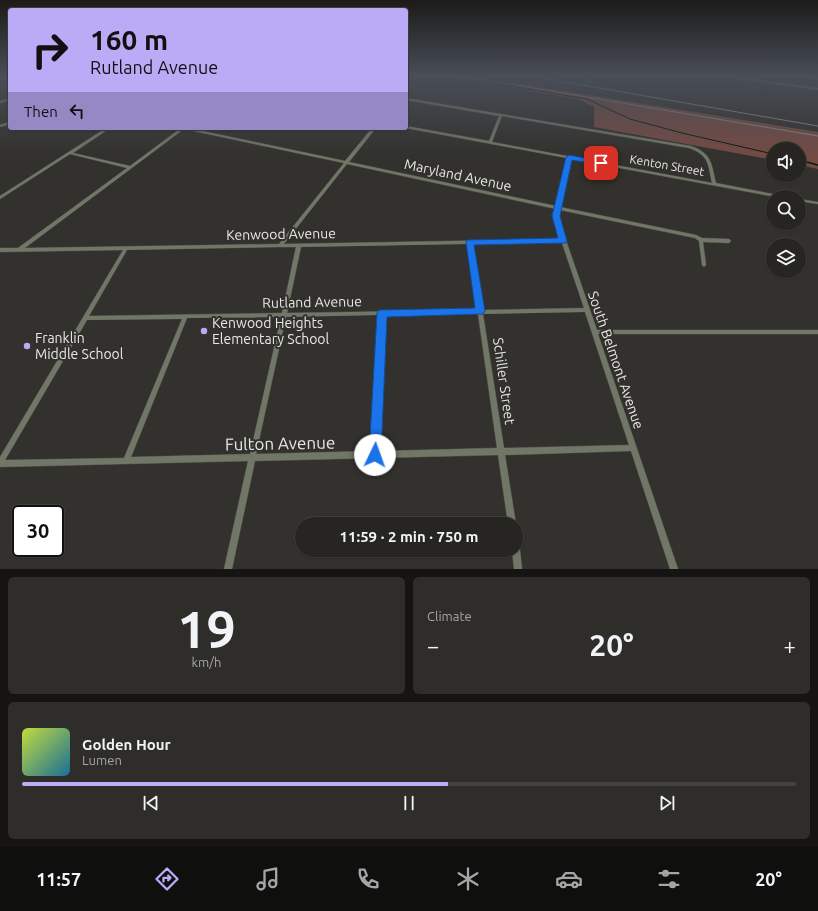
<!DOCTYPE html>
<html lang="en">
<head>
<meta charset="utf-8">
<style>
  body { margin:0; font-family:Ubuntu,sans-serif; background:#2e2d2a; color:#f1f3f6; height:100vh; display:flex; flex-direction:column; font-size:15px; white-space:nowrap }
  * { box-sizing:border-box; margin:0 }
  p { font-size:13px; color:#a4a5a5 }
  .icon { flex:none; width:22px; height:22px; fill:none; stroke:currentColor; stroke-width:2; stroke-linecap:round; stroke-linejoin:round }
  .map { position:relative; height:569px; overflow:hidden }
  .panel { display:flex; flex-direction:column; gap:8px; padding:8px; background:#151413; flex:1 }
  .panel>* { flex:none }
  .guide { position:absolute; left:8px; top:8px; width:400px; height:122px; border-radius:4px; box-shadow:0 1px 3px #0004,0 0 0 1px #424240; background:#bbaaf6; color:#111; overflow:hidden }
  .controls { position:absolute; left:766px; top:142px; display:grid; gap:8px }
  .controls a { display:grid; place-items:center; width:40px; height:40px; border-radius:50%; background:#262522; box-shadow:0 1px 3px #0004,0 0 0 1px #424240; font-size:20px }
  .speed { position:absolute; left:12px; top:505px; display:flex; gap:8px; font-size:20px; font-weight:700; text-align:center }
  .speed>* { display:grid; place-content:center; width:52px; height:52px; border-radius:50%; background:#262522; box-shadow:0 1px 3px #0004,0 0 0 1px #424240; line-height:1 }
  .speed .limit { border:2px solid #111; border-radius:6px; background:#fff; color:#111 }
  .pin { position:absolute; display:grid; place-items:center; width:34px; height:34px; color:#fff; margin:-17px; border-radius:8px; box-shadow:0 2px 6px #0006 }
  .me { position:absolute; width:44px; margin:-22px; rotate:3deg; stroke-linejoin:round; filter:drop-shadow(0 0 3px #0008) }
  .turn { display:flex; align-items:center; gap:14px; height:84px; padding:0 16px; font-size:18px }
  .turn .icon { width:52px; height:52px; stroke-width:2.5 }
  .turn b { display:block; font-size:28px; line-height:34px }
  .then { display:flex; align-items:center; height:38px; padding:0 16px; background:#0003; gap:8px; font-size:15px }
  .big { font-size:30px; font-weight:700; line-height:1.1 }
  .panel .widget { flex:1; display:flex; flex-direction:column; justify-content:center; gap:6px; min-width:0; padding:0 14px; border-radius:6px; background:#2e2d2a }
  .panel .dial { align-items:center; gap:0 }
  .dial b { font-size:52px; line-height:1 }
  .song { display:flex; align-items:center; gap:12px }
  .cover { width:48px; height:48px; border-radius:6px; background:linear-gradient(135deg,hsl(70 70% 55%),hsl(200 70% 35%)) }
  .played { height:4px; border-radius:2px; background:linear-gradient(90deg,#bbaaf6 55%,#424240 55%) }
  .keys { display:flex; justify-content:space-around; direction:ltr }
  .heat { display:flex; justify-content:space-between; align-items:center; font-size:22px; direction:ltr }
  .panel .tiles { flex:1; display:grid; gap:8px; grid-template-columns:1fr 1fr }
  .widget:last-child { grid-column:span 2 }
  .trip { position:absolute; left:295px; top:517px; width:228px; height:40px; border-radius:20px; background:#262522; box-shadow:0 1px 3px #0004,0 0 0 1px #424240; font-weight:700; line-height:40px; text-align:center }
  .tab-bar { display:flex; height:64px; justify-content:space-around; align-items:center; background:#0f0f0e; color:#a4a5a5 }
  .tab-bar .icon { width:28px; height:28px }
  .tab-bar .current { color:#bbaaf6 }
  .tab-bar b { font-size:18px; color:#f1f3f6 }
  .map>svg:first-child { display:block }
  .forest { fill:#744a44 }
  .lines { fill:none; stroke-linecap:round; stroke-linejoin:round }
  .stream-far1 { stroke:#001f0a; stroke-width:1 }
  .stream { stroke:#001f0a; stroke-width:1.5 }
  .minor-casing { stroke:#4f4e4a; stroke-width:1 }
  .minor { fill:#717766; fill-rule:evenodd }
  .rail { stroke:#8a8a86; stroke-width:1 }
  .route { fill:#1a73e8; stroke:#114b97 }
  .poi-dot { fill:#bbaaf6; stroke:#32312d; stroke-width:1.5 }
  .labels { text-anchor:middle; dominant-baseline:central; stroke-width:4; stroke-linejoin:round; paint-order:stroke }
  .far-street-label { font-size:12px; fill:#e7e7e4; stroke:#32312d }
  .street-label { font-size:14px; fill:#e7e7e4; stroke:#32312d }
  .poi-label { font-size:14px; fill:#e7e7e4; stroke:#32312d; text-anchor:start }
  .near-street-label { font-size:17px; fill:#e7e7e4; stroke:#32312d }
</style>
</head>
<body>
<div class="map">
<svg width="818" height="569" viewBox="0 0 818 569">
  <rect width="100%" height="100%" fill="#32312d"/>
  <path class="forest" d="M 514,83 L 818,132 L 818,169 L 799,165 L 799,149 L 773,149 L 773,160 L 594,127 L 594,107 L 578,99 L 512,88 Z"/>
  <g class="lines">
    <path class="stream-far1" d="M 494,76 L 511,78 L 510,86 L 587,99 L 630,119 L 682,133 L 773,154"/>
    <path class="stream" d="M 799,160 L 818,165"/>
    <g class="minor-casing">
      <g id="minor">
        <path d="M 8,76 L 10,76 L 10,77 L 0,80 L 0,78 Z"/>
        <path d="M 725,76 L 730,76 L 818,88 L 818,90 L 726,77 Z"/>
        <path d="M 798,76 L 818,77 L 818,79 L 799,77 Z"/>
        <path d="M 10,98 L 10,100 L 0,103 L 0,101 Z"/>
        <path d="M 406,98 L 691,146 C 713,154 711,164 716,183 L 783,196 L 785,197 L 776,197 L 571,159 L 560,207 L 696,235 L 702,238 L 729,239 L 731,241 L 729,243 L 703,242 L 706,265 L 704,267 L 702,265 L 699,241 L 695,238 L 560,210 L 559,220 L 597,330 L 818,330 L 818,334 L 598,334 L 678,569 L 670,569 L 631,451 L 505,455 L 516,524 L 508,524 L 498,455 L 255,461 L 232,569 L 224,569 L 248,461 L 0,467 L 0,457 L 123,250 L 0,252 L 0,248 L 18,248 L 127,168 L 70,154 L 0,199 L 0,196 L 106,128 L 110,128 L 73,153 L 130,166 L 181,128 L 188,128 L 345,161 L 372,128 L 376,128 L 349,162 L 556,206 L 567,158 L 406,128 L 406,126 L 489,141 L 499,116 L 406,100 ZM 502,116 L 689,148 C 709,155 708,164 712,183 L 492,142 ZM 184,129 L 344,163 L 279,244 L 25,248 ZM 347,164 L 556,209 L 555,220 L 561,239 L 284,244 ZM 562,243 L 584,308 L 483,310 L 473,244 ZM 468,244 L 477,310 L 287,313 L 301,247 ZM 278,247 L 296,247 L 282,313 L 89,316 L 127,250 ZM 585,312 L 629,445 L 504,448 L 483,314 ZM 478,314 L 497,448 L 379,451 L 385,315 ZM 379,315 L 372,451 L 256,454 L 286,317 ZM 281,317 L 250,454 L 131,457 L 187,318 ZM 182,319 L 124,458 L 5,460 L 87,320 Z"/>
        <path d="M 10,122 L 10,124 L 0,127 L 0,125 Z"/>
        <path d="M 799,199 L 818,202 L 818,204 L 799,201 Z"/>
        <path d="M 516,546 L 519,547 L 520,550 L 522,569 L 514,569 L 512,550 L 516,550 Z"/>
      </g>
    </g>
    <use href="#minor" class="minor"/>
    <g class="rail">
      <path d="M 445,76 L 467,79"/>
      <path d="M 462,76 L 818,136"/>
      <path d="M 530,76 L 818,126"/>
      <path d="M 579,76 L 593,83"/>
    </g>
  </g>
  <linearGradient id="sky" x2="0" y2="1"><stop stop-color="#1c1b19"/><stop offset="0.49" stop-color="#494e57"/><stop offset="1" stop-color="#494e57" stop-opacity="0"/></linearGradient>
  <rect width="818" height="155" fill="url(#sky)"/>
  <path class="route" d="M 569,155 L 601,161 L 604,163 L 601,165 L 572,160 L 560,216 L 567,241 L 566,243 L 474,245 L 485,311 L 483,314 L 387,317 L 381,455 L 380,459 L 375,461 L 371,459 L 369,455 L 377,313 L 379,310 L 475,308 L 466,242 L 467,240 L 558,238 L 552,216 L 566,157 Z"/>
  <g class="poi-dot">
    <circle cx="204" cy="331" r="4"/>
    <circle cx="27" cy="346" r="4"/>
  </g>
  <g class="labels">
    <g class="far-street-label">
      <text transform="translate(667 165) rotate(10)">Kenton Street</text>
    </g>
    <g class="street-label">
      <text transform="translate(458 175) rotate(12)">Maryland Avenue</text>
      <text transform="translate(281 234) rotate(-1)">Kenwood Avenue</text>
      <text transform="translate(312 302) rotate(-1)">Rutland Avenue</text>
      <text transform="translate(616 360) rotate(71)">South Belmont Avenue</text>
      <text transform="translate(504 381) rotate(82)">Schiller Street</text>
    </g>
    <g class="poi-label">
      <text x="212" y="323">Kenwood Heights<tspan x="212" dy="16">Elementary School</tspan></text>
      <text x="35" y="338">Franklin<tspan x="35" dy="16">Middle School</tspan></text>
    </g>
    <g class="near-street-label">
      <text transform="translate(280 443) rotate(-1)">Fulton Avenue</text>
    </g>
  </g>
</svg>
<div class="controls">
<a><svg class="icon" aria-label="sound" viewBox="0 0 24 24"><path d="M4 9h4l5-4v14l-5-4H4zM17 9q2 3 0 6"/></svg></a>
<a><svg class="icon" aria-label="search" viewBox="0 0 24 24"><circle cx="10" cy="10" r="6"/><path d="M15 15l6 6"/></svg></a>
<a><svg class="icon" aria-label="layers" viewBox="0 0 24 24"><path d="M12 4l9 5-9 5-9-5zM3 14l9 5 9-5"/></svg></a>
</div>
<div class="speed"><div class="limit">30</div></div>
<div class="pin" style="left:601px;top:163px;background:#d93025"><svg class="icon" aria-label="arrive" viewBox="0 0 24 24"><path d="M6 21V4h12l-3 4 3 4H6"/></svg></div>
<svg class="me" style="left:375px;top:455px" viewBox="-20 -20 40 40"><circle r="19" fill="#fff"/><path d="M0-13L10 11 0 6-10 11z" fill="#1a73e8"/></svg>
<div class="trip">11:59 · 2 min · 750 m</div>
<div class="guide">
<div class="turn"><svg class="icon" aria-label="right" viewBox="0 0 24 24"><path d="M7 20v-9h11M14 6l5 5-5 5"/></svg><div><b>160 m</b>Rutland Avenue</div></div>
<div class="then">Then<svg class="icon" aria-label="left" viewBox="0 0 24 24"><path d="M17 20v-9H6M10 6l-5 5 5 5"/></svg></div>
</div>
</div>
<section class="panel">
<div class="tiles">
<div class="widget dial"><b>19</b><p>km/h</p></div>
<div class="widget"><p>Climate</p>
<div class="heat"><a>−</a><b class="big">20°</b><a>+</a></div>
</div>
<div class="widget">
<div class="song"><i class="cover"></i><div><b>Golden Hour</b><p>Lumen</p></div></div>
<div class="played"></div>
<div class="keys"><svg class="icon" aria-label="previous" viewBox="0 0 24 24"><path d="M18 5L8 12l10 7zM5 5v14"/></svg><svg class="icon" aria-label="pause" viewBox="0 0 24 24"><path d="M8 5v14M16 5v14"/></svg><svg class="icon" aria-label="next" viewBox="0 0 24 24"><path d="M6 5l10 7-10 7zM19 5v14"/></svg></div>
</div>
</div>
</section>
<nav class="tab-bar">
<b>11:57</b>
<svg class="icon current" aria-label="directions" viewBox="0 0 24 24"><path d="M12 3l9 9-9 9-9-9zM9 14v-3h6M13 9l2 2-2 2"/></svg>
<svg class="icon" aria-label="music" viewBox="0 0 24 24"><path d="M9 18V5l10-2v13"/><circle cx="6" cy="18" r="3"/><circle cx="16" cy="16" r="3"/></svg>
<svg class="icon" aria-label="phone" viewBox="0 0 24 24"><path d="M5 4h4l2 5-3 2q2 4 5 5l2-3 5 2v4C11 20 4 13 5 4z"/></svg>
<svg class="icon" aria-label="climate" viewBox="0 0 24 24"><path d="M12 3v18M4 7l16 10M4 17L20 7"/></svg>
<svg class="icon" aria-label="car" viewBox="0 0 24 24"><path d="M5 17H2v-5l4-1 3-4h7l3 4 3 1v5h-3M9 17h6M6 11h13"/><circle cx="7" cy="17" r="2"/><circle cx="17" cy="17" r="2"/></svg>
<svg class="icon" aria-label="filters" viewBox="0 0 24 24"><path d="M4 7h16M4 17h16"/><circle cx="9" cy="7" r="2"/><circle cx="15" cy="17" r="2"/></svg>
<b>20°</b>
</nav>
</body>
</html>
